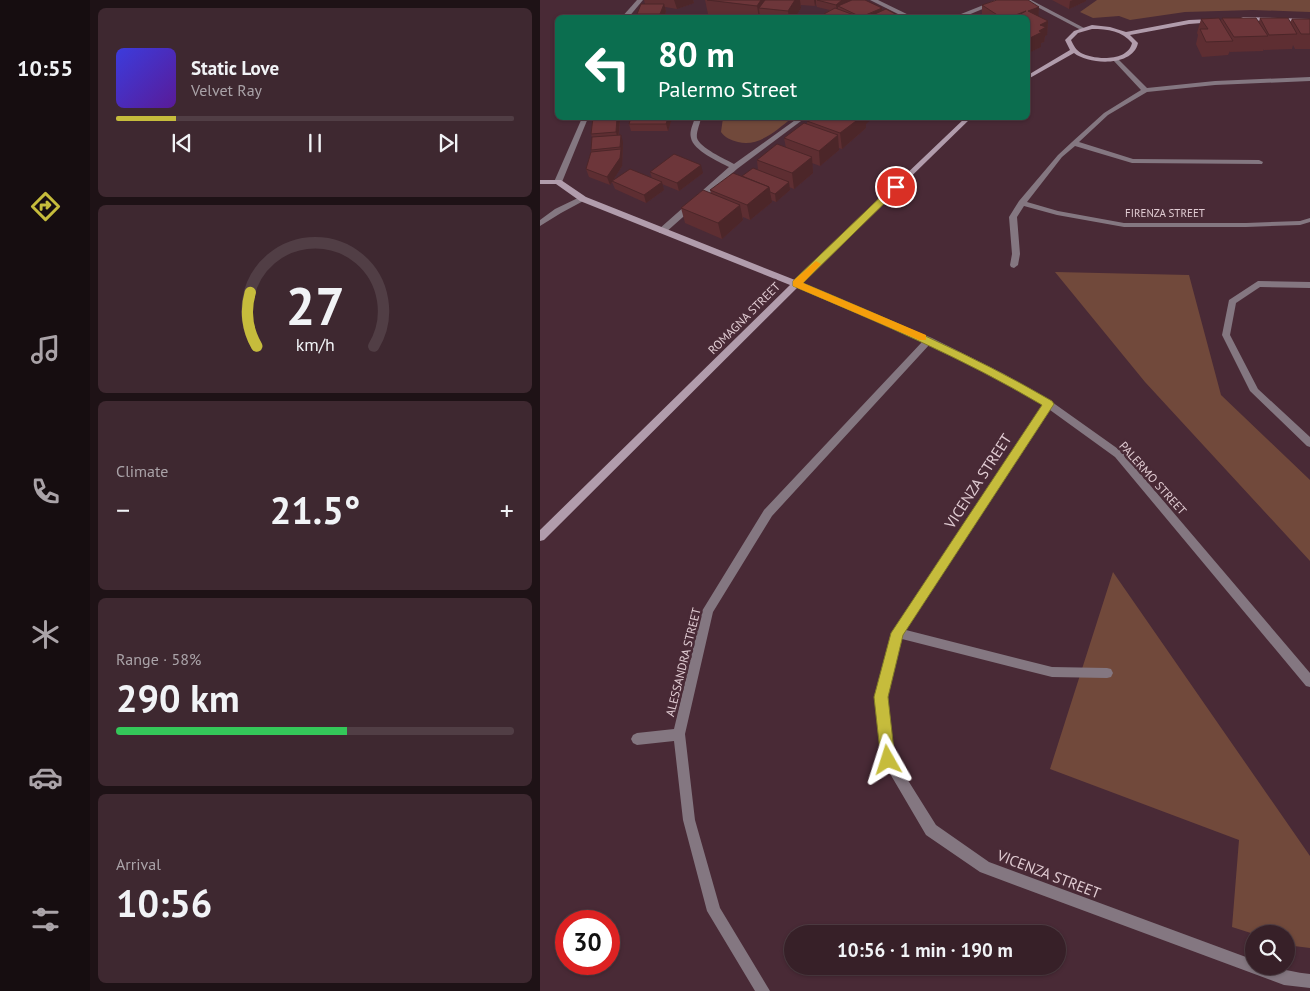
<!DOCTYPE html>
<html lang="en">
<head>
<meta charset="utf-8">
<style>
  body { margin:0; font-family:"PT Sans",sans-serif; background:#3e2830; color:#f1f3f6; height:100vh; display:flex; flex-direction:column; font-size:19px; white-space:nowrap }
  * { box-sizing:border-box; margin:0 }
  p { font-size:16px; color:#aaa3a8 }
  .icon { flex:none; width:28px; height:28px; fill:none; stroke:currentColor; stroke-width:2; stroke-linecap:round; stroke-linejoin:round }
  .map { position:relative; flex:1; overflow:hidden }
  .details { display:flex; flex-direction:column; gap:8px; padding:8px; background:#1e1216; width:450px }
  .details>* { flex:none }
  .guide { position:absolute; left:15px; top:15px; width:475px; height:105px; border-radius:8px; box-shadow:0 1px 4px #0004,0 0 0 1px #513e45; background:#0b6e4f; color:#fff; overflow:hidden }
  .tools { position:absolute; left:705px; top:925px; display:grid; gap:10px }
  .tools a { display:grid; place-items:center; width:50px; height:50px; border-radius:50%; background:#372028; box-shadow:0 1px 4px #0004,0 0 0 1px #513e45; font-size:25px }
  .speed { position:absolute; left:15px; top:910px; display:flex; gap:10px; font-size:25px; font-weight:700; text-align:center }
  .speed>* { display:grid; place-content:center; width:65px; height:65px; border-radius:50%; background:#372028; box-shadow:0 1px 4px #0004,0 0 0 1px #513e45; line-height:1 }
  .speed .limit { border:8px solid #d22; background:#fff; color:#111 }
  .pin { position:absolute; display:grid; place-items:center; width:42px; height:42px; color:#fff; margin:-21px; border:2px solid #fff; border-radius:50%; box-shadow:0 1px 5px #0007 }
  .me { position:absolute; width:55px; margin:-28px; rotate:354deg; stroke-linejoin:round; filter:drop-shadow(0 0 4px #0008) }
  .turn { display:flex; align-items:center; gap:18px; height:105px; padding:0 20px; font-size:22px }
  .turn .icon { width:65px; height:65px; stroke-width:2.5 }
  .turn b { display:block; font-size:35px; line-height:42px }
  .big { font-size:38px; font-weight:700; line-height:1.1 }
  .details .widget { flex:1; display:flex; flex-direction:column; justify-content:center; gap:8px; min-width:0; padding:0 18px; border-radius:8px; background:#3e2830 }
  .details .dial { align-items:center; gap:0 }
  .dial svg { height:130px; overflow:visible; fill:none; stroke:#513e45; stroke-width:7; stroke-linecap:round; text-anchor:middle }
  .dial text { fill:#f1f3f6; stroke:none }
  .song { display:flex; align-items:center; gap:15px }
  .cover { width:60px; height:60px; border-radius:8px; background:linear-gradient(135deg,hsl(240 70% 55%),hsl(270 70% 35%)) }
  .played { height:5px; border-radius:2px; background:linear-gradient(90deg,#c6bc3c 15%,#513e45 15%) }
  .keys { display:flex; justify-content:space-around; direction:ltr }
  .heat { display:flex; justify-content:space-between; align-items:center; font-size:28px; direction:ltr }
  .charge { height:8px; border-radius:4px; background:linear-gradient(90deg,#34c759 58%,#513e45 0) }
  .trip { position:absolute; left:244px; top:925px; width:282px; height:50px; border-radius:25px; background:#372028; box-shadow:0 1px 4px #0004,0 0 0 1px #513e45; font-weight:700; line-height:50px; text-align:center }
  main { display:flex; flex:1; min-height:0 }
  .menu { display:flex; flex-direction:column; width:90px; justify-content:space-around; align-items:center; background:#160d10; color:#aaa3a8 }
  .menu .icon { width:35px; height:35px }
  .menu .selected { color:#c6bc3c }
  .menu b { font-size:22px; color:#f1f3f6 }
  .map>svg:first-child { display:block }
  .green { fill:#71493b }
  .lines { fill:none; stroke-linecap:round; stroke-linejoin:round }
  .street { fill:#847781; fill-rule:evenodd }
  .secondary { fill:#b19cac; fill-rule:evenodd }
  .wall { fill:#5e2e32 }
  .shaded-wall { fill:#4c2629 }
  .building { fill:#6d363a; stroke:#4c2629 }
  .route { fill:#c6bc3c; stroke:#817a27 }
  .slow { fill:#f59e0b }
  .labels { text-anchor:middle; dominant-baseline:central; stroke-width:5; stroke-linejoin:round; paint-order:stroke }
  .far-street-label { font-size:11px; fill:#e1ccd3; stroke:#492a36 }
  .street-label { font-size:12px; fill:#e1ccd3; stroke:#492a36 }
  .near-street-label { font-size:15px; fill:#e1ccd3; stroke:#492a36 }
</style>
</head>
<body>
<main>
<nav class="menu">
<b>10:55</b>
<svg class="icon selected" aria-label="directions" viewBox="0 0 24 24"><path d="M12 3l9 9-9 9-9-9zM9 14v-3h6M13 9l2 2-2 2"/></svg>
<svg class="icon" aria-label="music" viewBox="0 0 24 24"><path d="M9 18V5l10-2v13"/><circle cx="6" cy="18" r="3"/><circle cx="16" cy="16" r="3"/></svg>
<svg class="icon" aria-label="phone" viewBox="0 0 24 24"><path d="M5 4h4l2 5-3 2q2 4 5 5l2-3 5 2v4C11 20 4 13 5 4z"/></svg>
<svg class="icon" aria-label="climate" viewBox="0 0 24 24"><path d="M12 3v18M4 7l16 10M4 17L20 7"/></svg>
<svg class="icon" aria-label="car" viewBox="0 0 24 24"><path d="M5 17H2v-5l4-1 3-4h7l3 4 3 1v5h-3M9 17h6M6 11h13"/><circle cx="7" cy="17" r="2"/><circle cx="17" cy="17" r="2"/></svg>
<svg class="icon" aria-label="filters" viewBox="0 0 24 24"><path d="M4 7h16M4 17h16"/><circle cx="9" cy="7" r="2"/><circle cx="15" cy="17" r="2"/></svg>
</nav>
<section class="details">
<div class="widget">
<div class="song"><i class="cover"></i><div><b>Static Love</b><p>Velvet Ray</p></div></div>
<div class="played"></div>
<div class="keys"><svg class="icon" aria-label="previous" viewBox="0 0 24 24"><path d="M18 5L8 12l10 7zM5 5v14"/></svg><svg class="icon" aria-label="pause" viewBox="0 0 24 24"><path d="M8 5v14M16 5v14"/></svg><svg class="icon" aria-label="next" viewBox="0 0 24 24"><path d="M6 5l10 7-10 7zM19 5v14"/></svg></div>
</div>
<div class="widget dial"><svg viewBox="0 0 100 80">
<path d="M14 69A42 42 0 1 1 86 69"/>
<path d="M14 69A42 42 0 0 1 10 36" stroke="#c6bc3c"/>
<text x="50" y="56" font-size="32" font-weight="700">27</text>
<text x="50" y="72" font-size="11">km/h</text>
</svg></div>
<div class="widget"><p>Climate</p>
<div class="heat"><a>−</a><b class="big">21.5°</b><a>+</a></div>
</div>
<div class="widget"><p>Range · 58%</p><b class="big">290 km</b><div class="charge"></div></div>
<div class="widget"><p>Arrival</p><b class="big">10:56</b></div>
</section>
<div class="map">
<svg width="770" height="991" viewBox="0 0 770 991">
  <rect width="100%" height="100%" fill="#492a36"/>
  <g class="green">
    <path d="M 557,0 L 770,0 L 770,12 L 713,10 L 645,12 L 590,20 L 579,16 L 553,18 L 540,12 Z"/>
    <path d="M 183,118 L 252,118 C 236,130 220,147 198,142 C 191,140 185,138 181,132 Z"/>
    <path d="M 515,272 L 649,275 L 681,395 L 770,480 L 770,561 L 605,382 Z"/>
    <path d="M 573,572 L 770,856 L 770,948 L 746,945 L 746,934 L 714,934 L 692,927 L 699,840 L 510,769 Z"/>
  </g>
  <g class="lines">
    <g class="street">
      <path d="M 97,0 L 103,0 L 88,18 L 81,18 Z"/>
      <path d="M 330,0 L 338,0 L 375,18 L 366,18 Z"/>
      <path d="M 456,0 L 464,0 L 421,18 L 411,18 Z"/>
      <path d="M 484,0 L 491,0 L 546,29 L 541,30 Z"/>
      <path d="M 573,58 L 577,58 L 607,88 L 675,81 L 770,77 L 770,81 L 675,85 L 607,92 L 568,115 L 539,142 L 593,159 L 719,160 L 723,162 L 722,164 L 592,163 L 535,146 L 522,157 L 487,202 L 518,211 L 584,223 L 706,223 L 760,221 L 770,218 L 770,222 L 760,225 L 706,227 L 584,227 L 517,215 L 484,206 L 477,217 L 480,254 L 478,265 L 474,268 L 471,267 L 470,265 L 472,254 L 469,217 L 479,201 L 518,155 L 532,142 L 564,113 L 601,90 L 573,60 Z"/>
      <path d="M 42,118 L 48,118 L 22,182 L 15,184 L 14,182 Z"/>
      <path d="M 155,118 L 161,118 C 160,124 156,132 157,138 C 160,148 185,159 194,164 L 258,118 L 265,118 L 197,169 L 125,233 L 119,233 L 119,229 L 189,167 C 179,162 153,150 151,138 C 149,132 153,124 155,118 Z"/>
      <path d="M 40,197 L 46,197 L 47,199 L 21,213 L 0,226 L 0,220 L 15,209 Z"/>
      <path d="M 256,281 L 392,338 L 464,374 L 512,402 L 581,451 L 770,673 L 770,687 L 766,686 L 575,457 L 510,410 L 366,630 L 512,667 L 567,668 L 571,669 L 573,673 L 571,677 L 567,678 L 512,677 L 362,639 L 347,697 L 354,758 L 396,825 L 449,862 L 714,960 L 714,966 C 733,966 751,972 770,974 L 770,988 L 744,985 L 440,872 L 386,835 L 342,760 L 335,697 L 352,633 L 503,405 L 458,378 L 390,344 L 232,516 L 173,612 L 145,734 L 155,820 L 180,908 L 230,991 L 215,991 L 167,911 L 143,820 L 134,741 L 97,745 L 93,743 L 91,739 L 93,735 L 97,733 L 134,729 L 162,611 L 224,510 L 383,341 L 253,286 L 253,282 Z"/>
      <path d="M 718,281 L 770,282 L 770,288 L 720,287 L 696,303 L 690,335 L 718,389 L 770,437 L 770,447 L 767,446 L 710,391 L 682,335 L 689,300 Z"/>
    </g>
    <g class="secondary">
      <path d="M 703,17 L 770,19 L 770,23 L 701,20 L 701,18 Z"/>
      <path d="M 673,19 L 675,20 L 675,22 L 649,24 L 590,35 L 598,43 C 593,67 549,65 534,53 L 488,79 L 488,75 L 530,50 L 525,40 L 534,31 L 552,25 L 570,27 L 586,32 L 649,20 ZM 552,29 C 568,29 582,31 592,43 C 588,62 554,60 541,53 C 536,50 534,46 531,40 L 538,33 Z"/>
      <path d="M 425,118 L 431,118 L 259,286 L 4,540 L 0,541 L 0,530 L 250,285 L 40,201 L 16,184 L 0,184 L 0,180 L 21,180 L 46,197 L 255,280 Z"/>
    </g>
  </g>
  <g class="wall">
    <path d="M 104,0 L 153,0 L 154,3 L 137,9 L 125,7 L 126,11 L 124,18 L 88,18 L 97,16 L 97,14 L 105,4 Z"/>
    <path d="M 165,0 L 311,0 L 310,1 L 342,8 L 342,11 L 363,18 L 284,18 L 284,14 L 290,10 L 277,7 L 276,4 L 275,6 L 261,5 L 261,8 L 255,18 L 196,18 L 168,14 Z"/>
    <path d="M 512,0 L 546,0 L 546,1 L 529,9 Z"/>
    <path d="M 442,5 L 499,7 L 498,16 L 508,21 L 507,35 L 505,36 L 504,42 L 501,43 L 501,47 L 488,53 L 488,18 L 442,18 Z"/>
    <path d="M 682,18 L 719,22 L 720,18 L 750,22 L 752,19 L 770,19 L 770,49 L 755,49 L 753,45 L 752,49 L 724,50 L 724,49 L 723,51 L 690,52 L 690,51 L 688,55 L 662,57 L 656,44 L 658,35 L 657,33 L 661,19 L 681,21 Z"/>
    <path d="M 91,118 L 132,118 L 128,131 L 91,131 L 89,124 Z"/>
    <path d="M 80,120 L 79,135 L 83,142 L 82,166 L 73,180 L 112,178 L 110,172 L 163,173 L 139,191 L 122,184 L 124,190 L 106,203 L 75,189 L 72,182 L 70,185 L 49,177 L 46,169 L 51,152 L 51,150 L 52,137 L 51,134 Z"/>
    <path d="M 267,121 L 326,124 L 326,128 L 302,149 L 299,148 L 299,150 L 280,166 L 272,163 L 273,173 L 254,189 L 249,187 L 250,190 L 236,202 L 231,200 L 232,202 L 210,220 L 203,217 L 203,220 L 182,239 L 145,223 L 141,208 L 171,193 L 170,190 L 202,176 L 218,170 L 217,160 L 246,148 L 244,138 L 267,124 Z"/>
  </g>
  <g class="shaded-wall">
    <path d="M 134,0 L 153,0 L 154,3 L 137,9 Z"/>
    <path d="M 221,0 L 230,0 L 219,8 L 220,18 L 219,18 L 217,6 Z"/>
    <path d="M 255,0 L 260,0 L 261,8 L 255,18 L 249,18 L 248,11 Z"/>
    <path d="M 274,0 L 276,0 L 276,4 L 275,6 Z"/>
    <path d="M 302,0 L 311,0 L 302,8 L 298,6 L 298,11 L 297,12 L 296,5 Z"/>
    <path d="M 533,0 L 546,0 L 546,1 L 529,9 L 530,1 Z"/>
    <path d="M 124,4 L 126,11 L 124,18 L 121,18 L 120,14 Z"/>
    <path d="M 499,7 L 498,21 L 488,11 Z"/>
    <path d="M 342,8 L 342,15 L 337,18 L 321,18 Z"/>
    <path d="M 508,21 L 507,35 L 505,36 L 504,42 L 501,43 L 501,47 L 488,53 L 488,39 L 500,25 Z"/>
    <path d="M 77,118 L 79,118 L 80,120 L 78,140 L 76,132 Z"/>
    <path d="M 128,118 L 132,118 L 128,131 L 126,124 Z"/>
    <path d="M 320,118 L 333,118 L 326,124 L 326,128 L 302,149 L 300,133 Z"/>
    <path d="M 81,135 L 83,142 L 82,166 L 70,185 L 67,177 L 81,149 L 80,147 Z"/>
    <path d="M 298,135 L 299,150 L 280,166 L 279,151 Z"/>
    <path d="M 272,157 L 273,173 L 254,189 L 252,173 Z"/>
    <path d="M 161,165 L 163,173 L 139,191 L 137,183 Z"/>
    <path d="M 122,182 L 124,190 L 106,203 L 104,195 Z"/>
    <path d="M 249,182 L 250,190 L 236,202 L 235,194 Z"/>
    <path d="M 229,187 L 232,202 L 210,220 L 207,205 Z"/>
    <path d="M 200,205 L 203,220 L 182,239 L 178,223 Z"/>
  </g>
  <g class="building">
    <path d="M 167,0 L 221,0 L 217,6 Z"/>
    <path d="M 225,0 L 255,0 L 248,11 L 219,8 Z"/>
    <path d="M 277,0 L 302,0 L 296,5 Z"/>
    <path d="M 312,0 L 325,0 L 342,8 L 321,17 L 298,6 Z"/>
    <path d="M 457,0 L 488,0 L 499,7 L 488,11 L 508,21 L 500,25 L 506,27 L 499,31 L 502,32 L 488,39 L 488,18 L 473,18 L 486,11 L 468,18 L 462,18 L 442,5 Z"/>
    <path d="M 101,4 L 124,4 L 120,14 L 97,14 Z"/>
    <path d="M 295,8 L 314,15 L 309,18 L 293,18 L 284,14 Z"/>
    <path d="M 346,9 L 363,18 L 326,18 Z"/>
    <path d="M 118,15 L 117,18 L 88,18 L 89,16 Z"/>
    <path d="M 435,15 L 441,18 L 429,18 Z"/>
    <rect x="127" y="17" width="27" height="1"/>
    <path d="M 679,18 L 693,41 L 666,42 L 660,29 L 668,29 L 661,19 Z"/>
    <path d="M 682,18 L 716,18 L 728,36 L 694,37 Z"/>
    <path d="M 720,18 L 748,18 L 757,34 L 729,35 Z"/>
    <path d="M 752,19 L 770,19 L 770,34 L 761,34 Z"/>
    <path d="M 53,118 L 77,118 L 76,132 L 51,134 Z"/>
    <path d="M 91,118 L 128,118 L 126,124 L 89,124 Z"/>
    <path d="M 271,118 L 320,118 L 300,133 L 267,121 Z"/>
    <path d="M 264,123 L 298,135 L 279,151 L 244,138 Z"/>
    <path d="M 81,135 L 80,147 L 51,150 L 52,137 Z"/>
    <path d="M 237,144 L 272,157 L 252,173 L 217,160 Z"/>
    <path d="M 81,149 L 80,158 L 67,177 L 46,169 L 51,152 Z"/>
    <path d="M 134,154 L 161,165 L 137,183 L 110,172 Z"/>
    <path d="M 213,168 L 249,182 L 235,194 L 230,192 L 229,187 L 202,176 Z"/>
    <path d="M 90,169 L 122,182 L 104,195 L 72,181 Z"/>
    <path d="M 193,173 L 229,187 L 207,205 L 170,190 Z"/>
    <path d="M 163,190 L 200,205 L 178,223 L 141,208 Z"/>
  </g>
  <path class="route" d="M 353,185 L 361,187 L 263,283 C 348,319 432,354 512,401 L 514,404 L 363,635 L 348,697 L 355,760 L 353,765 L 348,767 L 343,765 L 341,760 L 334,697 L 351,633 L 502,405 C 423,358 338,322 253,286 L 253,281 Z"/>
  <path class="slow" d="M 276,261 L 281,264 L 263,283 L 386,335 L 386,340 L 379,340 L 253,286 L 253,281 Z"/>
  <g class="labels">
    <g class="far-street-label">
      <text x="625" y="213">FIRENZA STREET</text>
    </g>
    <g class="street-label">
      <text transform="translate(204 318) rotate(-45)">ROMAGNA STREET</text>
      <text transform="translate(613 478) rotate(48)">PALERMO STREET</text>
      <text transform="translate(143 662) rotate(-76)">ALESSANDRA STREET</text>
    </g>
    <g class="near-street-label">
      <text transform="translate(438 481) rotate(-57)">VICENZA STREET</text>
      <text transform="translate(509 874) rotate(21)">VICENZA STREET</text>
    </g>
  </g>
</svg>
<div class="tools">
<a><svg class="icon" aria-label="search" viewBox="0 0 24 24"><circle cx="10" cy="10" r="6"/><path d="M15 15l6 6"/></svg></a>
</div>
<div class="speed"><div class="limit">30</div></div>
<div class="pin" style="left:356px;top:187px;background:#d93025"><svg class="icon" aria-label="arrive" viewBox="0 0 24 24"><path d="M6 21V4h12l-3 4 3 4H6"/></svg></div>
<svg class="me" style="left:348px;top:760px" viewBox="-20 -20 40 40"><path d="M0-17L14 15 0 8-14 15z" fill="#c6bc3c" stroke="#fff" stroke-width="4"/></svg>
<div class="trip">10:56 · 1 min · 190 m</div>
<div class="guide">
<div class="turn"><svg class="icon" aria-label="left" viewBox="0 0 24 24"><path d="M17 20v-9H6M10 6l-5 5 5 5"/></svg><div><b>80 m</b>Palermo Street</div></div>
</div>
</div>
</main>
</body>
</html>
